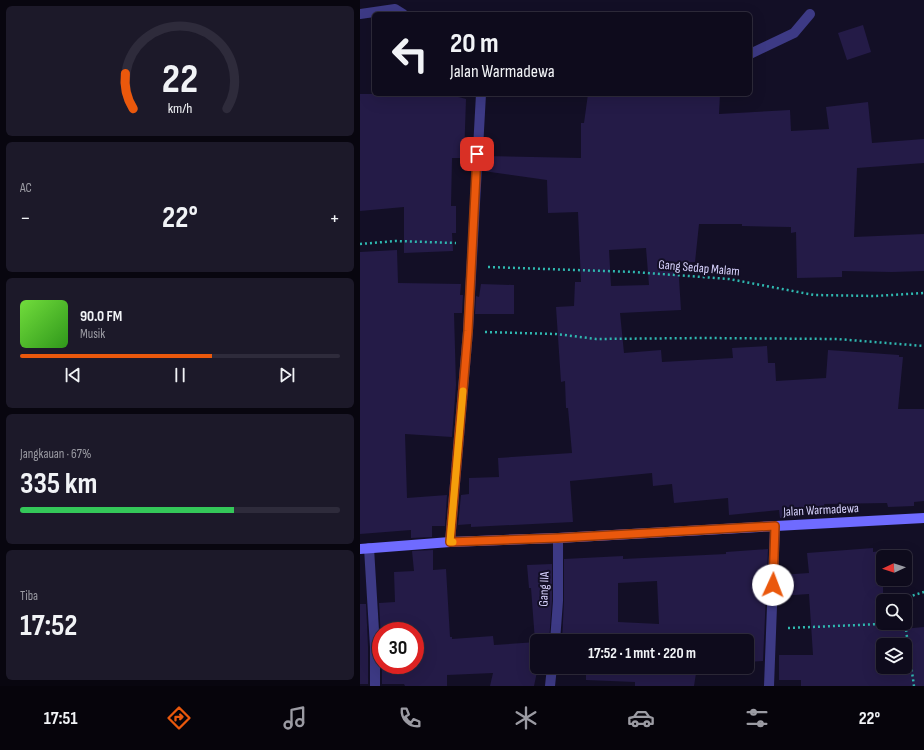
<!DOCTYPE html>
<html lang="id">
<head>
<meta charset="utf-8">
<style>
  body { margin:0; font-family:"Sofia Sans Condensed",sans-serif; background:#1c1929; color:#f1f3f6; height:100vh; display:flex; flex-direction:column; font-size:15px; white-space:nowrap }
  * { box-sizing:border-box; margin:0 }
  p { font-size:13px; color:#9b9ba3 }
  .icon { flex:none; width:22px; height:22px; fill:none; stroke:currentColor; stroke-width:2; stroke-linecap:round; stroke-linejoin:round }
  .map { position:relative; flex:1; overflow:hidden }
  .details { display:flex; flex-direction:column; gap:6px; padding:6px; background:#08060f; width:360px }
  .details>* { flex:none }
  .top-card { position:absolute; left:12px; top:12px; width:380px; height:84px; border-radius:6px; box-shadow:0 4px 16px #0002,0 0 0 1px #2e2b3b; background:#0e0b1c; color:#f1f3f6; overflow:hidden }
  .needle { width:26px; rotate:266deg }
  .tools { position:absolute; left:516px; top:550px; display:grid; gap:8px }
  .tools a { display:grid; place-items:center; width:36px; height:36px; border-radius:6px; background:#0e0b1c; box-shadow:0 4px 16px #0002,0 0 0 1px #2e2b3b; font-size:20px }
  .speed { position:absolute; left:12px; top:622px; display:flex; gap:8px; font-size:20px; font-weight:700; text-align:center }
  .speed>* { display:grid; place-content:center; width:52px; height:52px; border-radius:50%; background:#0e0b1c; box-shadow:0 4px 16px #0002,0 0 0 1px #2e2b3b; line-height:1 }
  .speed .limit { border:6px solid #d22; background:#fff; color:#111 }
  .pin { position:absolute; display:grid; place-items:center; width:34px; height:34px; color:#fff; margin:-17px; border-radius:8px; box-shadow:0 2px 6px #0006 }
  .me { position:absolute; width:44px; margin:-22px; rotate:2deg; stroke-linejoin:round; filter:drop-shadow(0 0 3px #0008) }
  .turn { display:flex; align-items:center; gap:14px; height:84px; padding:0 12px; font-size:18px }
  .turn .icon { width:52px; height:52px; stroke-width:2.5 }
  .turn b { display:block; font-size:28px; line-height:34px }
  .big { font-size:30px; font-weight:700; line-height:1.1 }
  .details .tile { flex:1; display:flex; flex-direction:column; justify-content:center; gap:6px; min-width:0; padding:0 14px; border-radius:6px; background:#1c1929 }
  .details .dial { align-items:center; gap:0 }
  .dial svg { height:104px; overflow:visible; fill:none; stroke:#2e2b3b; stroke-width:7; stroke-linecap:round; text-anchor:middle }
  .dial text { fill:#f1f3f6; stroke:none }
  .song { display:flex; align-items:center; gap:12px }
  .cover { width:48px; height:48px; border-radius:6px; background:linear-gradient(135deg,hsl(100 70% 55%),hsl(110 70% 35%)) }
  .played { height:4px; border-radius:2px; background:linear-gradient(90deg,#ea580c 60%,#2e2b3b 60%) }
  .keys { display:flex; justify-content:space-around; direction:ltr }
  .heat { display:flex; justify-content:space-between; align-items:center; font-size:22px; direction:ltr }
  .charge { height:6px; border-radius:3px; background:linear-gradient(90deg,#34c759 67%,#2e2b3b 0) }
  .trip { position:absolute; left:170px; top:634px; width:224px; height:40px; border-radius:6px; background:#0e0b1c; box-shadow:0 4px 16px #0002,0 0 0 1px #2e2b3b; font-weight:700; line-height:40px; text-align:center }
  .tab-bar { display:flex; height:64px; justify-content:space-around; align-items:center; background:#06040b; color:#9b9ba3 }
  .tab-bar .icon { width:28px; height:28px }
  .tab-bar .active { color:#ea580c }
  .tab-bar b { font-size:18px; color:#f1f3f6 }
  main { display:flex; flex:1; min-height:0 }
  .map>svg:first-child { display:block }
  .building { fill:#241b47; fill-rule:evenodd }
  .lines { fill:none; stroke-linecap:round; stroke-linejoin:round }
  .path { stroke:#2fb8b0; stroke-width:2.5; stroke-dasharray:2 3; stroke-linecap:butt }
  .street { stroke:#3d3a85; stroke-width:10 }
  .secondary { stroke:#6f6bff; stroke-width:10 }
  .route-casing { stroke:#983908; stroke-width:10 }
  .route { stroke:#ea580c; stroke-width:7 }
  .slow { stroke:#f59e0b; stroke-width:7 }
  .labels { text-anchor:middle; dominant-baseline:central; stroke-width:4; stroke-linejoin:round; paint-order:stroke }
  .street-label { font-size:13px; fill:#d9d4ff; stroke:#130f26 }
</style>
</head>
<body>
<main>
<section class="details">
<div class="tile dial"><svg viewBox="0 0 100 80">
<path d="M14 69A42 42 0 1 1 86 69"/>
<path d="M14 69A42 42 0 0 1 8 42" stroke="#ea580c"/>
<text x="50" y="56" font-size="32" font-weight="700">22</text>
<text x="50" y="72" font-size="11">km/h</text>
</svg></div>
<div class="tile"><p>AC</p>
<div class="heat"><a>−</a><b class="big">22°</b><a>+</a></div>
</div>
<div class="tile">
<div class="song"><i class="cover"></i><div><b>90.0 FM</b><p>Musik</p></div></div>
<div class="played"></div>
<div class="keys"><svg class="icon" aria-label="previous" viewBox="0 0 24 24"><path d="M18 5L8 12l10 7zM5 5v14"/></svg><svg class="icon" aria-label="pause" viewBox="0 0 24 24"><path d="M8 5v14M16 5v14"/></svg><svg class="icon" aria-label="next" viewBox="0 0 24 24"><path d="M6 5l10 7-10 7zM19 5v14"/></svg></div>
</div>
<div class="tile"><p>Jangkauan · 67%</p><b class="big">335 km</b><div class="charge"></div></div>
<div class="tile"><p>Tiba</p><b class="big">17:52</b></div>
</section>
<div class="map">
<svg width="564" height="686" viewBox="0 0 564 686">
  <rect width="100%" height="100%" fill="#130f26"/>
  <g class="building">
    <path d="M 503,25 L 511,52 L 487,60 L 478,33 Z"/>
    <path d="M 0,94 L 87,94 L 106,99 L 104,158 L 92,158 L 91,206 L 96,206 L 96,233 L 92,233 L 93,251 L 44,253 L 44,207 L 0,211 Z"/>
    <path d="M 228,94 L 360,94 L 359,114 L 430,110 L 431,131 L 469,129 L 466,107 L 508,102 L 512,143 L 564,139 L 564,163 L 497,168 L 494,237 L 564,234 L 564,271 L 532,272 L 482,271 L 482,277 L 437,278 L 436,232 L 431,233 L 431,227 L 382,226 L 382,224 L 339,224 L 335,262 L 318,263 L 321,310 L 260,313 L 264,353 L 301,350 L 302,362 L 373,358 L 372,348 L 407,346 L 408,363 L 415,363 L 416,381 L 466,378 L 468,350 L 539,355 L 539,357 L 543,357 L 538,409 L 564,409 L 564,501 L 554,502 L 554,506 L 528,507 L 527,503 L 464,504 L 465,507 L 441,508 L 441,517 L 420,518 L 419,510 L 369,515 L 368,498 L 314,503 L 312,484 L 293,486 L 292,473 L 210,481 L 213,522 L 111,527 L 111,524 L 98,525 L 101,495 L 109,494 L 109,478 L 139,477 L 138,458 L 212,453 L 208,408 L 206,408 L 205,381 L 201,382 L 196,307 L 214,306 L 215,282 L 221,282 L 218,212 L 188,213 L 187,180 L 123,171 L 124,156 L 221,158 L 221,123 L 224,123 ZM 286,248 L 289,285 L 251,286 L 249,250 Z"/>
    <path d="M 107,156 L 111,156 L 110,169 L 106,168 Z"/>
    <path d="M 37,250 L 38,283 L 101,284 L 100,295 L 103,295 L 102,313 L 94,313 L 96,385 L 92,437 L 45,434 L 47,498 L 87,495 L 85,526 L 72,526 L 72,537 L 51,538 L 51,530 L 0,534 L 0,252 Z"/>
    <path d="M 121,284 L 154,285 L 154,314 L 115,314 L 116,296 L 119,297 Z"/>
    <path d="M 513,548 L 513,552 L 523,551 L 523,599 L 530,599 L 531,601 L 523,601 L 523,623 L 532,623 L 532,630 L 564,627 L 564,686 L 441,686 L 441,680 L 419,680 L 419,655 L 453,655 L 449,594 L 419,596 L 420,575 L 449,573 L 447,553 ZM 523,645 L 545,645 L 545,667 L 523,667 Z"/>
    <path d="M 408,549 L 403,661 L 387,662 L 387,641 L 202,641 L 204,601 L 204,559 L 263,556 L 263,559 L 366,554 L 366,552 ZM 297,581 L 299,624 L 258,622 L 258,583 Z"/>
    <path d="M 73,550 L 73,570 L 86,569 L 90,637 L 92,637 L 92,639 L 133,636 L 134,645 L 177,642 L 177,667 L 178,667 L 174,686 L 130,686 L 133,673 L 87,675 L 87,686 L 45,686 L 44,684 L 22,684 L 22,665 L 55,665 L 55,631 L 21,631 L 21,639 L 19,603 L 35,602 L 34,572 L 54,571 L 52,551 Z"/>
    <path d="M 192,564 L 192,601 L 189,641 L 175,641 L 171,588 L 169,588 L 167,565 Z"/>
    <path d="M 0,604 L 6,604 L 8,647 L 8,684 L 0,684 Z"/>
    <path d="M 226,667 L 337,667 L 334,686 L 275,686 L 275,682 L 226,680 Z"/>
  </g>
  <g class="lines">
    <g class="path">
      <path d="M 0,244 L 36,241 L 96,243"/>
      <path d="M 128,267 L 274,272 L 369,279 L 454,295 L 515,296 L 564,293"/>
      <path d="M 125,332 L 196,334 L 236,339 L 344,338 L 477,339 L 564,346"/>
      <path d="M 545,601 L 548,597 L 564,592"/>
      <path d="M 545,610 L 545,623 L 554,686"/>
      <path d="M 428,628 L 545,623"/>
    </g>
    <g class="street">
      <path d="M 0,14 L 35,9 L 43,14"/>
      <path d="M 390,54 L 434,33 L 450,14"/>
      <path d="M 90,542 L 108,331 L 121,94"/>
      <path d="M 9,548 L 15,647 L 15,686"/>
      <path d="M 195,641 L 198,601 L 198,538"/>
      <path d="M 190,686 L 192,667"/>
      <path d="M 409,686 L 415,526"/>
    </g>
    <path class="secondary" d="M 0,549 L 90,542 L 198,538 L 564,518"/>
  </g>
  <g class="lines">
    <g class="route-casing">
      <path id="route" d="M 117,154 L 108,331 L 90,542 L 198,538 L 415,526 L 413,585"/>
    </g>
    <use href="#route" class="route"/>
    <path class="slow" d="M 93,542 L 90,542 L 103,391"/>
  </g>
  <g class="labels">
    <g class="street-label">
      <text transform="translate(339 268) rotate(5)">Gang Sedap Malam</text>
      <text transform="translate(461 510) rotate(-3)">Jalan Warmadewa</text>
      <text transform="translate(184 589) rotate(-88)">Gang IIA</text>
    </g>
  </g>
</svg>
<div class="tools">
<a><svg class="needle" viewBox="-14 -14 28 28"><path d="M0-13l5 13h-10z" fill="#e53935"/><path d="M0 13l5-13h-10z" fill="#9b9ba3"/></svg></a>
<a><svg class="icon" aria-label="search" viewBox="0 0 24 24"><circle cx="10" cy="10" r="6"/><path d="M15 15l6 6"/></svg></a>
<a><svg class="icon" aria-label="layers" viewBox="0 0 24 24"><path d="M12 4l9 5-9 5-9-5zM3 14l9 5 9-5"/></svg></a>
</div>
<div class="speed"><div class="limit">30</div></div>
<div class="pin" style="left:117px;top:154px;background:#d93025"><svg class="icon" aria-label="arrive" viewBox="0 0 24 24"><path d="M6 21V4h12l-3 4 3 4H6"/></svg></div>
<svg class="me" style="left:413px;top:585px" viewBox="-20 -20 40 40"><circle r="19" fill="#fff"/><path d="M0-13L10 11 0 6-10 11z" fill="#ea580c"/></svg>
<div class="trip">17:52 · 1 mnt · 220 m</div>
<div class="top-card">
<div class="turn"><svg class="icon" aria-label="left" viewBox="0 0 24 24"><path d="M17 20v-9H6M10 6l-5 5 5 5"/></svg><div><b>20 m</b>Jalan Warmadewa</div></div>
</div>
</div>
</main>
<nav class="tab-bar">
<b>17:51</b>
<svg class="icon active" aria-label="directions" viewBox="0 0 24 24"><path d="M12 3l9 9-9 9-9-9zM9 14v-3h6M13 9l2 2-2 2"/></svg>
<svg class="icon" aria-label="music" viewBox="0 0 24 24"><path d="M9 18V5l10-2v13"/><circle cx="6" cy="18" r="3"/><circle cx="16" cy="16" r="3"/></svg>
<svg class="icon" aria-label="phone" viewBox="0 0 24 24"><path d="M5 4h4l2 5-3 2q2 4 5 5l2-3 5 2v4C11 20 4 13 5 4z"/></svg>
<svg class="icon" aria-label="climate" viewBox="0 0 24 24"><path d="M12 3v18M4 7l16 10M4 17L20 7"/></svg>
<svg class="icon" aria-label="car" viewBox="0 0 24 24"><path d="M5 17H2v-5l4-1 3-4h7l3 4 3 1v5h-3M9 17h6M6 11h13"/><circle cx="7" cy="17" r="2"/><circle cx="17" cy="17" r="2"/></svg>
<svg class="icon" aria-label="filters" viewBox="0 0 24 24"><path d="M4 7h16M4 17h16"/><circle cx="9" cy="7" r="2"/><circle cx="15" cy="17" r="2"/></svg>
<b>22°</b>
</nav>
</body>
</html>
